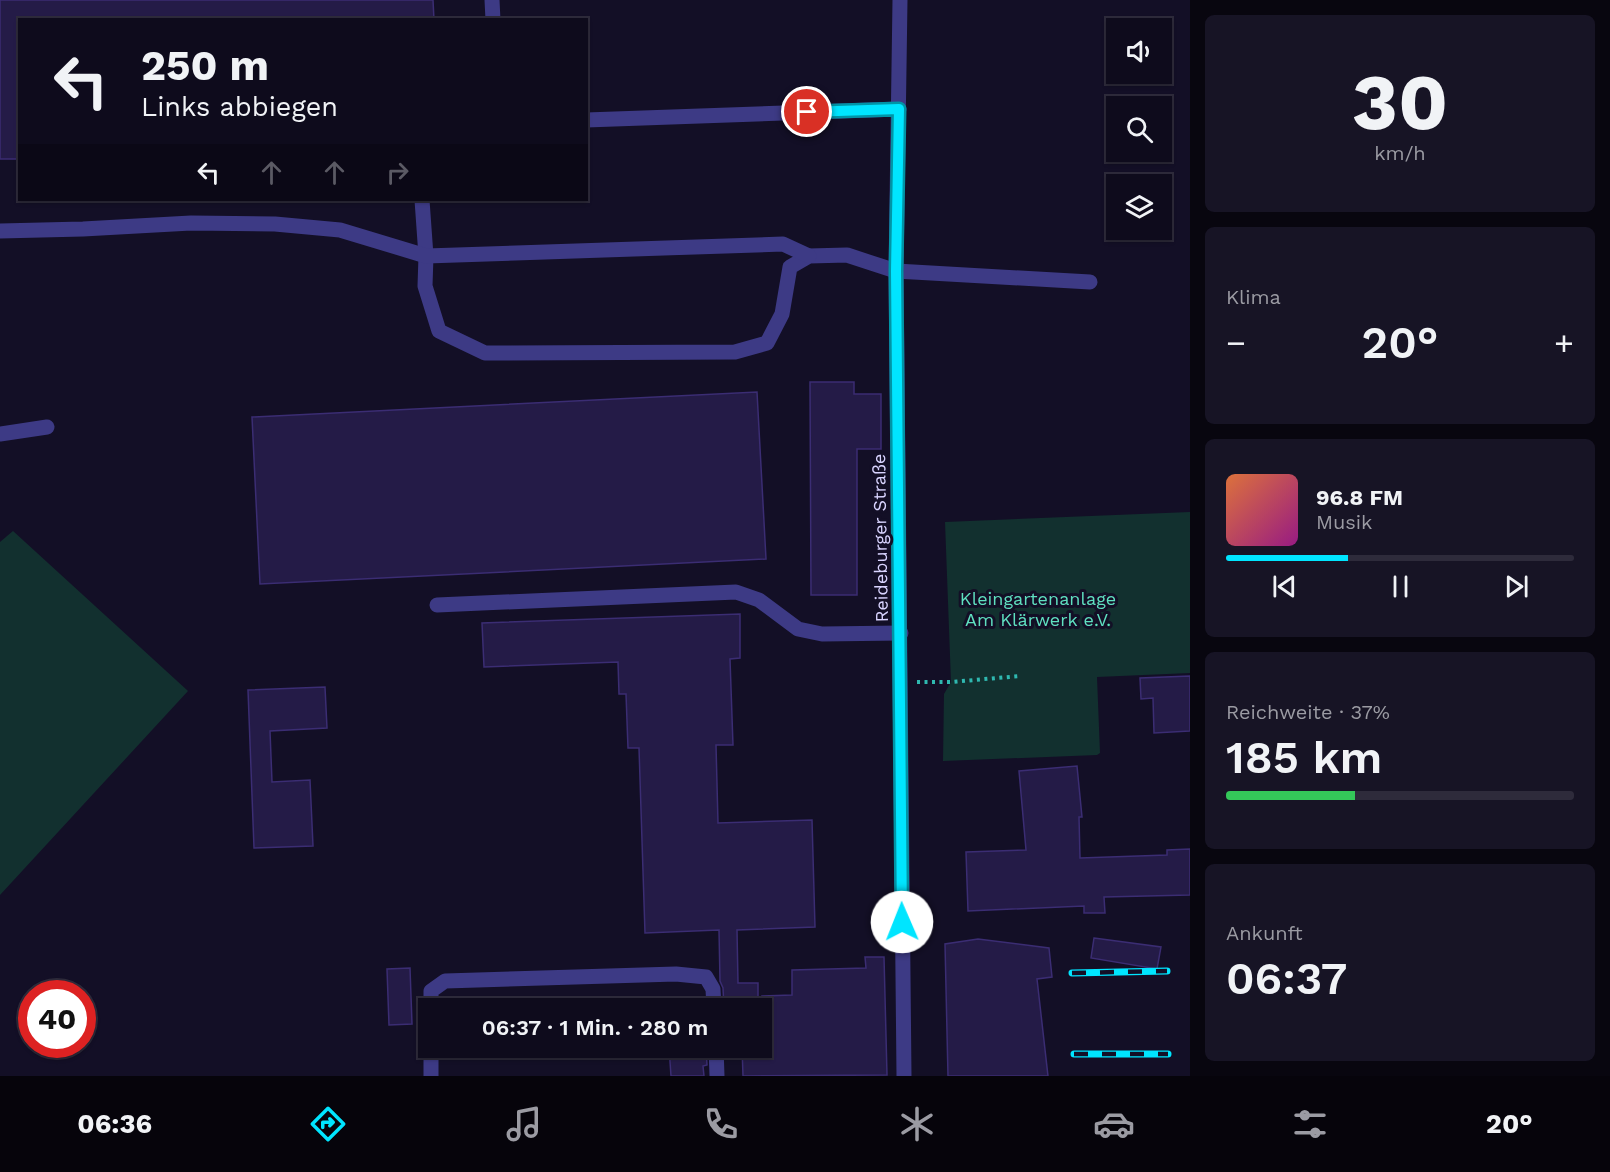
<!DOCTYPE html>
<html lang="de">
<head>
<meta charset="utf-8">
<style>
  body { margin:0; font-family:"Work Sans",sans-serif; background:#171425; color:#f1f3f6; height:100vh; display:flex; flex-direction:column; font-size:22px; white-space:nowrap }
  * { box-sizing:border-box; margin:0 }
  p { font-size:20px; color:#9b9ba3 }
  .icon { flex:none; width:33px; height:33px; fill:none; stroke:currentColor; stroke-width:2; stroke-linecap:round; stroke-linejoin:round }
  .map { position:relative; flex:1; overflow:hidden }
  .panel { display:flex; flex-direction:column; gap:15px; padding:15px; background:#08060f; width:420px }
  .panel>* { flex:none }
  .hud { position:absolute; left:18px; top:18px; width:570px; height:183px; border-radius:0px; box-shadow:0 2px 4px #0004,0 0 0 2px #2e2b3b; background:#0e0b1c; color:#f1f3f6; overflow:hidden }
  .buttons { position:absolute; left:1106px; top:18px; display:grid; gap:12px }
  .buttons a { display:grid; place-items:center; width:66px; height:66px; border-radius:0px; background:#0e0b1c; box-shadow:0 2px 4px #0004,0 0 0 2px #2e2b3b; font-size:30px }
  .speed { position:absolute; left:18px; top:980px; display:flex; gap:12px; font-size:30px; font-weight:700; text-align:center }
  .speed>* { display:grid; place-content:center; width:78px; height:78px; border-radius:50%; background:#0e0b1c; box-shadow:0 2px 4px #0004,0 0 0 2px #2e2b3b; line-height:1 }
  .speed .limit { border:9px solid #d22; background:#fff; color:#111 }
  .pin { position:absolute; display:grid; place-items:center; width:51px; height:51px; color:#fff; margin:-26px; border:3px solid #fff; border-radius:50%; box-shadow:0 2px 6px #0007 }
  .me { position:absolute; width:66px; margin:-33px; rotate:359deg; stroke-linejoin:round; filter:drop-shadow(0 0 4px #0008) }
  .turn { display:flex; align-items:center; gap:21px; height:126px; padding:0 24px; font-size:27px }
  .turn .icon { width:78px; height:78px; stroke-width:2.5 }
  .turn b { display:block; font-size:42px; line-height:51px }
  .lanes { display:flex; align-items:center; height:57px; padding:0 24px; background:#0003; justify-content:center; gap:30px; direction:ltr }
  .lanes .off { opacity:.35 }
  .big { font-size:45px; font-weight:600; line-height:1.1 }
  .panel .tile { flex:1; display:flex; flex-direction:column; justify-content:center; gap:9px; min-width:0; padding:0 21px; border-radius:9px; background:#171425 }
  .panel .dial { align-items:center; gap:0 }
  .dial b { font-size:78px; line-height:1 }
  .song { display:flex; align-items:center; gap:18px }
  .cover { width:72px; height:72px; border-radius:9px; background:linear-gradient(135deg,hsl(20 70% 55%),hsl(310 70% 35%)) }
  .played { height:6px; border-radius:3px; background:linear-gradient(90deg,#00e5ff 35%,#2e2b3b 35%) }
  .keys { display:flex; justify-content:space-around; direction:ltr }
  .heat { display:flex; justify-content:space-between; align-items:center; font-size:33px; direction:ltr }
  .charge { height:9px; border-radius:4px; background:linear-gradient(90deg,#34c759 37%,#2e2b3b 0) }
  .trip { position:absolute; left:418px; top:998px; width:354px; height:60px; border-radius:0px; background:#0e0b1c; box-shadow:0 2px 4px #0004,0 0 0 2px #2e2b3b; font-weight:600; line-height:60px; text-align:center }
  .tabs { display:flex; height:96px; justify-content:space-around; align-items:center; background:#06040b; color:#9b9ba3 }
  .tabs .icon { width:42px; height:42px }
  .tabs .current { color:#00e5ff }
  .tabs b { font-size:27px; color:#f1f3f6 }
  main { display:flex; flex:1; min-height:0 }
  .map>svg:first-child { display:block }
  .green { fill:#12302f }
  .building { fill:#241b47; stroke:#3b2d73; stroke-width:1.5 }
  .lines { fill:none; stroke-linecap:round; stroke-linejoin:round }
  .path { stroke:#2fb8b0; stroke-width:4; stroke-dasharray:3 4.5; stroke-linecap:butt }
  .minor { stroke:#3d3a85; stroke-width:15 }
  .rail-casing { stroke:#00e5ff; stroke-width:7 }
  .rail { stroke:#130f26; stroke-width:4.5; stroke-dasharray:14; stroke-linecap:butt }
  .route-casing { stroke:#0095a6; stroke-width:15 }
  .route { stroke:#00e5ff; stroke-width:10 }
  .labels { text-anchor:middle; dominant-baseline:central; stroke-width:6; stroke-linejoin:round; paint-order:stroke }
  .street-label { font-size:18px; fill:#d9d4ff; stroke:#130f26 }
  .park-label { font-size:18px; fill:#5fe0c0; stroke:#130f26 }
</style>
</head>
<body>
<main>
<div class="map">
<svg width="1190" height="1076" viewBox="0 0 1190 1076">
  <rect width="100%" height="100%" fill="#130f26"/>
  <g class="green">
    <path d="M 1190,512 L 1190,673 L 1097,677 L 1100,753 L 1097,755 L 943,761 L 944,694 L 951,682 L 945,522 Z"/>
    <path d="M 13,531 L 188,691 L 0,895 L 0,542 Z"/>
  </g>
  <g class="building">
    <path d="M 0,0 L 433,0 L 434,20 L 20,20 L 20,159 L 0,159 Z"/>
    <path d="M 810,382 L 854,382 L 854,394 L 881,394 L 881,449 L 857,449 L 857,595 L 811,595 Z"/>
    <path d="M 757,392 L 766,559 L 260,584 L 252,417 Z"/>
    <path d="M 740,614 L 740,658 L 730,659 L 733,745 L 716,745 L 718,823 L 812,820 L 815,927 L 737,930 L 738,983 L 758,983 L 758,1008 L 724,1008 L 723,988 L 720,981 L 719,930 L 645,933 L 639,748 L 628,748 L 626,694 L 619,694 L 618,662 L 484,667 L 482,623 Z"/>
    <path d="M 1190,676 L 1190,731 L 1154,733 L 1153,698 L 1141,699 L 1140,678 Z"/>
    <path d="M 325,687 L 327,728 L 270,731 L 272,782 L 310,780 L 313,846 L 254,848 L 248,690 Z"/>
    <path d="M 1077,766 L 1082,817 L 1079,817 L 1080,858 L 1167,855 L 1167,850 L 1190,849 L 1190,895 L 1104,897 L 1105,913 L 1084,913 L 1084,906 L 968,911 L 966,852 L 1026,850 L 1019,771 Z"/>
    <path d="M 1094,938 L 1161,947 L 1157,969 L 1091,958 Z"/>
    <path d="M 978,939 L 1049,948 L 1052,977 L 1037,979 L 1048,1076 L 948,1076 L 945,944 Z"/>
    <path d="M 865,957 L 884,957 L 887,1075 L 743,1076 L 742,1047 L 762,1047 L 762,996 L 792,995 L 792,970 L 866,968 Z"/>
    <path d="M 410,968 L 412,1024 L 389,1025 L 387,969 Z"/>
    <path d="M 669,1047 L 706,1047 L 707,1065 L 703,1066 L 704,1076 L 671,1076 Z"/>
  </g>
  <g class="lines">
    <path class="path" d="M 917,682 L 951,682 L 1020,676"/>
    <g class="minor">
      <path d="M 492,0 L 493,20"/>
      <path d="M 900,0 L 896,271 L 904,1076"/>
      <path d="M 586,120 L 899,109"/>
      <path d="M 422,200 L 426,256 L 425,286 L 439,331 L 485,353 L 735,352 L 767,343 L 782,314 L 790,267 L 809,256 L 847,255 L 896,271 L 1090,282"/>
      <path d="M 0,231 L 83,229 L 191,223 L 275,224 L 340,230 L 426,256 L 783,244 L 809,256"/>
      <path d="M 0,434 L 47,427"/>
      <path d="M 437,605 L 736,592 L 759,600 L 798,629 L 822,634 L 901,633"/>
      <path d="M 431,1008 L 431,991 L 445,981 L 676,974 L 706,977 L 713,989 L 714,1008"/>
      <path d="M 716,1047 L 717,1076"/>
      <path d="M 431,1076 L 431,1047"/>
    </g>
    <g class="rail-casing">
      <g id="rail">
        <path d="M 1072,973 L 1167,971"/>
        <path d="M 1074,1054 L 1168,1054"/>
      </g>
    </g>
    <use href="#rail" class="rail"/>
  </g>
  <g class="lines">
    <g class="route-casing">
      <path id="route" d="M 807,112 L 899,109 L 896,271 L 902,922"/>
    </g>
    <use href="#route" class="route"/>
  </g>
  <g class="labels">
    <g class="street-label">
      <text transform="translate(880 538) rotate(-91)">Reideburger Straße</text>
    </g>
    <g class="park-label">
      <text x="1038" y="598">Kleingartenanlage<tspan x="1038" dy="21">Am Klärwerk e.V.</tspan></text>
    </g>
  </g>
</svg>
<div class="buttons">
<a><svg class="icon" aria-label="sound" viewBox="0 0 24 24"><path d="M4 9h4l5-4v14l-5-4H4zM17 9q2 3 0 6"/></svg></a>
<a><svg class="icon" aria-label="search" viewBox="0 0 24 24"><circle cx="10" cy="10" r="6"/><path d="M15 15l6 6"/></svg></a>
<a><svg class="icon" aria-label="layers" viewBox="0 0 24 24"><path d="M12 4l9 5-9 5-9-5zM3 14l9 5 9-5"/></svg></a>
</div>
<div class="speed"><div class="limit">40</div></div>
<div class="pin" style="left:807px;top:112px;background:#d93025"><svg class="icon" aria-label="arrive" viewBox="0 0 24 24"><path d="M6 21V4h12l-3 4 3 4H6"/></svg></div>
<svg class="me" style="left:902px;top:922px" viewBox="-20 -20 40 40"><circle r="19" fill="#fff"/><path d="M0-13L10 11 0 6-10 11z" fill="#00e5ff"/></svg>
<div class="trip">06:37 · 1 Min. · 280 m</div>
<div class="hud">
<div class="turn"><svg class="icon" aria-label="left" viewBox="0 0 24 24"><path d="M17 20v-9H6M10 6l-5 5 5 5"/></svg><div><b>250 m</b>Links abbiegen</div></div>
<div class="lanes"><svg class="icon" aria-label="left" viewBox="0 0 24 24"><path d="M17 20v-9H6M10 6l-5 5 5 5"/></svg><svg class="icon off" aria-label="ahead" viewBox="0 0 24 24"><path d="M12 20V5M6 11l6-6 6 6"/></svg><svg class="icon off" aria-label="ahead" viewBox="0 0 24 24"><path d="M12 20V5M6 11l6-6 6 6"/></svg><svg class="icon off" aria-label="right" viewBox="0 0 24 24"><path d="M7 20v-9h11M14 6l5 5-5 5"/></svg></div>
</div>
</div>
<section class="panel">
<div class="tile dial"><b>30</b><p>km/h</p></div>
<div class="tile"><p>Klima</p>
<div class="heat"><a>−</a><b class="big">20°</b><a>+</a></div>
</div>
<div class="tile">
<div class="song"><i class="cover"></i><div><b>96.8 FM</b><p>Musik</p></div></div>
<div class="played"></div>
<div class="keys"><svg class="icon" aria-label="previous" viewBox="0 0 24 24"><path d="M18 5L8 12l10 7zM5 5v14"/></svg><svg class="icon" aria-label="pause" viewBox="0 0 24 24"><path d="M8 5v14M16 5v14"/></svg><svg class="icon" aria-label="next" viewBox="0 0 24 24"><path d="M6 5l10 7-10 7zM19 5v14"/></svg></div>
</div>
<div class="tile"><p>Reichweite · 37%</p><b class="big">185 km</b><div class="charge"></div></div>
<div class="tile"><p>Ankunft</p><b class="big">06:37</b></div>
</section>
</main>
<nav class="tabs">
<b>06:36</b>
<svg class="icon current" aria-label="directions" viewBox="0 0 24 24"><path d="M12 3l9 9-9 9-9-9zM9 14v-3h6M13 9l2 2-2 2"/></svg>
<svg class="icon" aria-label="music" viewBox="0 0 24 24"><path d="M9 18V5l10-2v13"/><circle cx="6" cy="18" r="3"/><circle cx="16" cy="16" r="3"/></svg>
<svg class="icon" aria-label="phone" viewBox="0 0 24 24"><path d="M5 4h4l2 5-3 2q2 4 5 5l2-3 5 2v4C11 20 4 13 5 4z"/></svg>
<svg class="icon" aria-label="climate" viewBox="0 0 24 24"><path d="M12 3v18M4 7l16 10M4 17L20 7"/></svg>
<svg class="icon" aria-label="car" viewBox="0 0 24 24"><path d="M5 17H2v-5l4-1 3-4h7l3 4 3 1v5h-3M9 17h6M6 11h13"/><circle cx="7" cy="17" r="2"/><circle cx="17" cy="17" r="2"/></svg>
<svg class="icon" aria-label="filters" viewBox="0 0 24 24"><path d="M4 7h16M4 17h16"/><circle cx="9" cy="7" r="2"/><circle cx="15" cy="17" r="2"/></svg>
<b>20°</b>
</nav>
</body>
</html>
